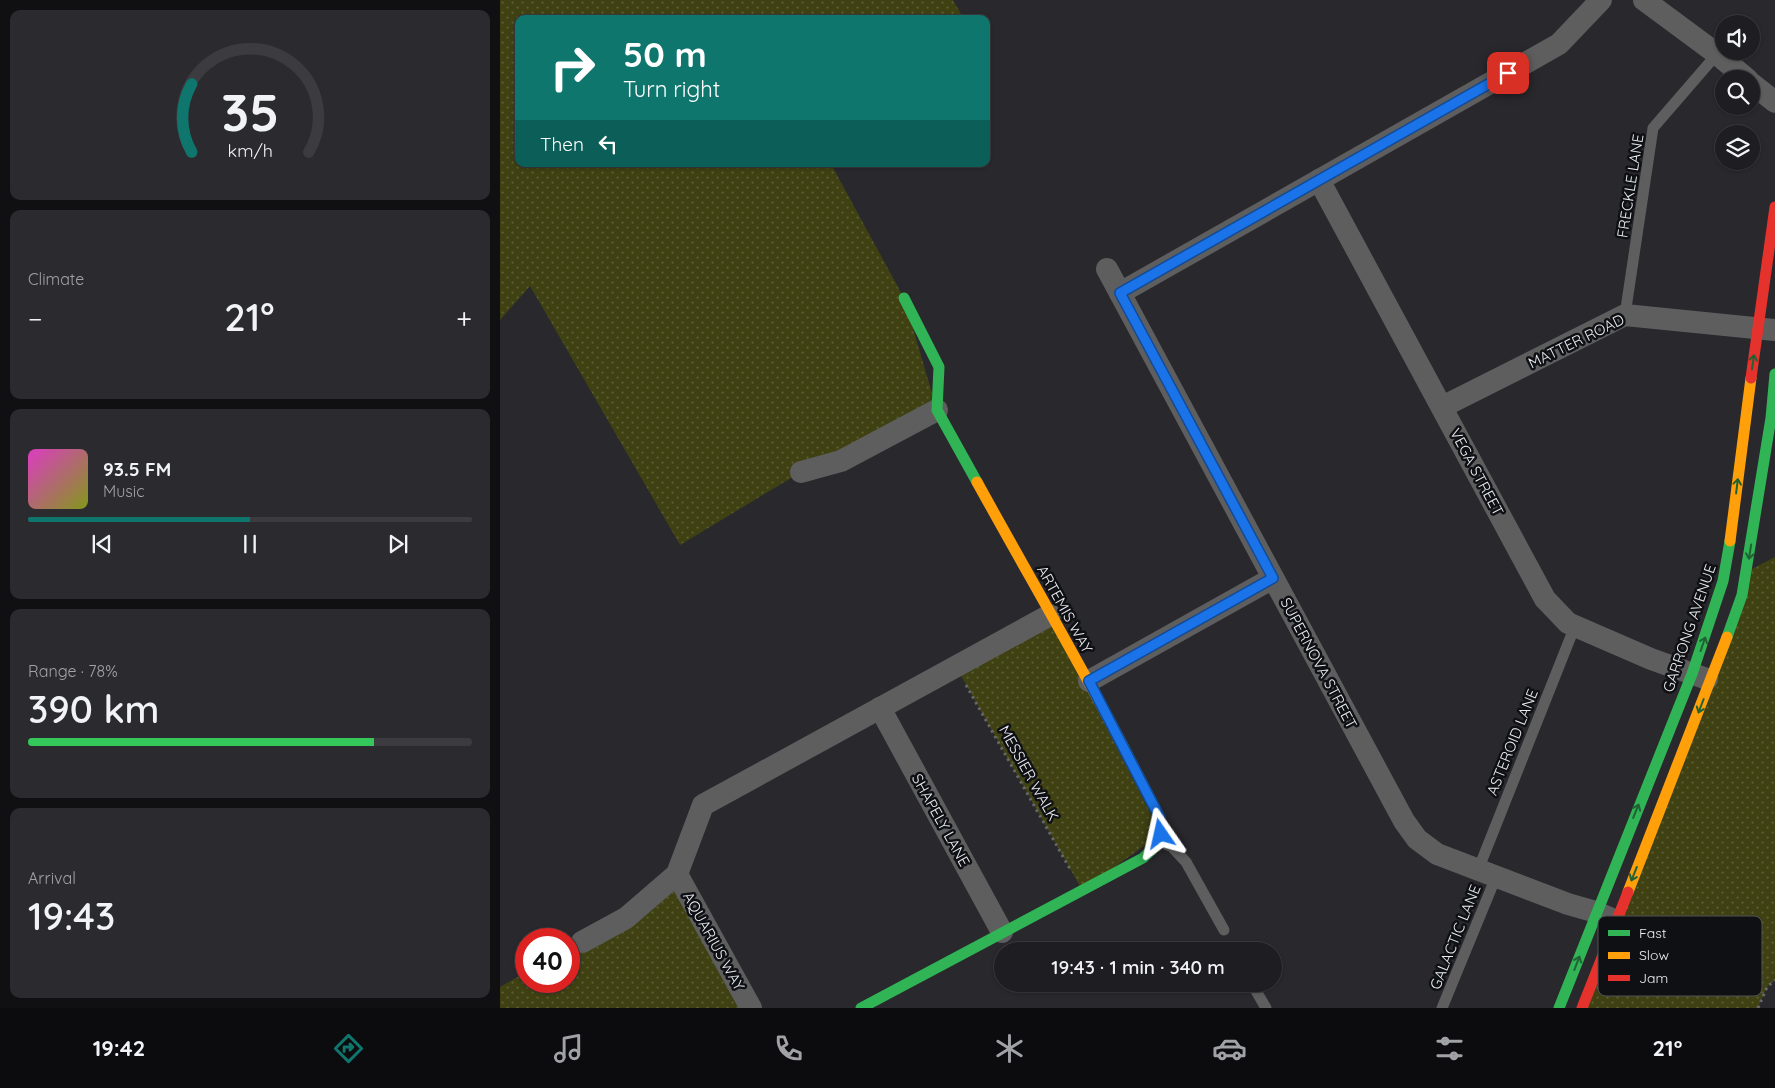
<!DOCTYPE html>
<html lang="en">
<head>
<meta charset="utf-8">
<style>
  body { margin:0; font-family:Quicksand,sans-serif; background:#2b2b2f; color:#f1f3f6; height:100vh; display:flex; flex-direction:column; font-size:19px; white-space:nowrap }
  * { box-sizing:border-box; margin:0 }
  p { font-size:16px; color:#a1a2a5 }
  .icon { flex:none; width:28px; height:28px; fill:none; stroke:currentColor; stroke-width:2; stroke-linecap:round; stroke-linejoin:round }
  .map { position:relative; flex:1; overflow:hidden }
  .sheet { display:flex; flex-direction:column; gap:10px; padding:10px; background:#101013; width:500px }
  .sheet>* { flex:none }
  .banner { position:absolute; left:15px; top:15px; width:475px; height:152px; border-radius:10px; box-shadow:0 1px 4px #0004,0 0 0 1px #3c3c40; background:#0f766e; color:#fff; overflow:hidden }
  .controls { position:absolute; left:1215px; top:15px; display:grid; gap:10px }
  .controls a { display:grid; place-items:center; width:45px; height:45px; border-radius:50%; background:#1e1e22; box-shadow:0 1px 4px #0004,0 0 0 1px #3c3c40; font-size:25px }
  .speed { position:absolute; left:15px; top:928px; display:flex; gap:10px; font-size:25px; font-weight:700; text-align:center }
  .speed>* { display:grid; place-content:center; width:65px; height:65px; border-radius:50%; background:#1e1e22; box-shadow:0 1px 4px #0004,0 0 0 1px #3c3c40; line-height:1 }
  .speed .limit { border:8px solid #d22; background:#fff; color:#111 }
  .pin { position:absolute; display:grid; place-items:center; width:42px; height:42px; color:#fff; margin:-21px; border-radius:10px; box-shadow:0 2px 8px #0006 }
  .me { position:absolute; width:55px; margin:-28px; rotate:349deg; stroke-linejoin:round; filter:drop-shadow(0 0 4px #0008) }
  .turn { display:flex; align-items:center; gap:18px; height:105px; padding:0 25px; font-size:22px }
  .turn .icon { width:65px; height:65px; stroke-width:2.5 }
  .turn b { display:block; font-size:35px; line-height:42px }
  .then { display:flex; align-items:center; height:48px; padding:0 25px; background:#0003; gap:10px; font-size:19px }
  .big { font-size:38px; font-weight:600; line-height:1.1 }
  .sheet .widget { flex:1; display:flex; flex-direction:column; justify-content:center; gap:8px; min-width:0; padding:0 18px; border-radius:10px; background:#2b2b2f }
  .sheet .dial { align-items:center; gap:0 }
  .dial svg { height:130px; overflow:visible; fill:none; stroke:#3c3c40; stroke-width:7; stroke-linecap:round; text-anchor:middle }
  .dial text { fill:#f1f3f6; stroke:none }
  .song { display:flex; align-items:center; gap:15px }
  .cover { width:60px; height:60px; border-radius:8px; background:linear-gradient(135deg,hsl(310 70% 55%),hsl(70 70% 35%)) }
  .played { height:5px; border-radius:2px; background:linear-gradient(90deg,#0f766e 50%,#3c3c40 50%) }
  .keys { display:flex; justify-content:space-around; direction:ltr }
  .heat { display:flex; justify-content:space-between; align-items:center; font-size:28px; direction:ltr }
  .charge { height:8px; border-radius:4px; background:linear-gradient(90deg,#34c759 78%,#3c3c40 0) }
  .trip { position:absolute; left:494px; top:942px; width:288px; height:50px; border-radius:25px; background:#1e1e22; box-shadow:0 1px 4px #0004,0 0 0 1px #3c3c40; font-weight:600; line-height:50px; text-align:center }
  .dock { display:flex; height:80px; justify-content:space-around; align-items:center; background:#0c0c0e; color:#a1a2a5 }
  .dock .icon { width:35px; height:35px }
  .dock .active { color:#0f766e }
  .dock b { font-size:22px; color:#f1f3f6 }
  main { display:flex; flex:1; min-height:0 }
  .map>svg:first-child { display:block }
  .park { fill:url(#park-dots) }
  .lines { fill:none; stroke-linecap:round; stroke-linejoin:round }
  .path { stroke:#666769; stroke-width:3; stroke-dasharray:2.5 4; stroke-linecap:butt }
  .lane { stroke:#5e5e5f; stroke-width:11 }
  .street { stroke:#5e5e5f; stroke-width:22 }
  .fast { stroke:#30b455; stroke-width:11 }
  .slow { stroke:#ff9f0a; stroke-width:11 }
  .jam { stroke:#e5322d; stroke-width:11 }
  .oneway { stroke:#206234 }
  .route-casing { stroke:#114b97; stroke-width:12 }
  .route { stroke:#1a73e8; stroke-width:9 }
  .labels { text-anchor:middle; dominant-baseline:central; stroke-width:5; stroke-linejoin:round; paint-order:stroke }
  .street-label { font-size:15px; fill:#ebedf3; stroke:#0f1014 }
  .key { fill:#0f1014; stroke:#515257; stroke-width:1 }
  .key-label { font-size:14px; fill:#ebedf3 }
</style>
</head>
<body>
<main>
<section class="sheet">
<div class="widget dial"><svg viewBox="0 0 100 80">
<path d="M14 69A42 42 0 1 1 86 69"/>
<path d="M14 69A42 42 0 0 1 14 27" stroke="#0f766e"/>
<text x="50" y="56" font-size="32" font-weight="700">35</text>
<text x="50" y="72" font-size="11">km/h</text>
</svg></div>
<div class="widget"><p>Climate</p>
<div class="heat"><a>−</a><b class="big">21°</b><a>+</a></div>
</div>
<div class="widget">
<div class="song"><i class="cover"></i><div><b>93.5 FM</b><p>Music</p></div></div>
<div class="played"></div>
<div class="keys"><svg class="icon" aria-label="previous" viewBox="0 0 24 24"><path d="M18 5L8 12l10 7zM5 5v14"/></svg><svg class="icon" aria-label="pause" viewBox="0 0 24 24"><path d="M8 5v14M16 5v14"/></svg><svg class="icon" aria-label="next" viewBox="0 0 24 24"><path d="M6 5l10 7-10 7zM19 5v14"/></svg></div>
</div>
<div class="widget"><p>Range · 78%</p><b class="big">390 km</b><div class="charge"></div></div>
<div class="widget"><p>Arrival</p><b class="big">19:43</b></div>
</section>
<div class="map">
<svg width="1275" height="1008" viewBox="0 0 1275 1008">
  <defs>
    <pattern id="park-dots" width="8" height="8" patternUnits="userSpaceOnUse" patternTransform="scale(1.25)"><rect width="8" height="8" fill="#3f4112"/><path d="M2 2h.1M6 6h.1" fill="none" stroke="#5b5d35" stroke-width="1.8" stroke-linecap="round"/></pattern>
  </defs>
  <rect width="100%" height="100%" fill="#28282d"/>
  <g class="park">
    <path d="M 0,0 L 453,0 L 464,19 L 19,19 L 19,164 L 331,164 L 404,298 L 437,410 L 301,472 L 180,545 L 30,286 L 0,320 Z"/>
    <path d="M 1275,557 L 1275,980 L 1267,987 L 1258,1008 L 1082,1008 L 1246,572 Z"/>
    <path d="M 550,615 L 661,834 L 582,890 L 456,667 Z"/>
    <path d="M 177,874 L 251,1008 L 0,1008 L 0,987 L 26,972 L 26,981 L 69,981 L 69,949 L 126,918 Z"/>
  </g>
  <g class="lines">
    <g class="path">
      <path d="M 466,685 L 570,869"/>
      <path d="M 1258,1008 L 1267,987 L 1275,980"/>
    </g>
    <g class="lane">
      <path d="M 1125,315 L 1153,128 L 1217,54"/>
      <path d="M 660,842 L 672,847 L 686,862 L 724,930"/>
      <path d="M 978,870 L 1075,626"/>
      <path d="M 752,984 L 766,1008"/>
      <path d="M 942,1008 L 996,877"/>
    </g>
    <g class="street">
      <path d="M 1144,0 L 1217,54 L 1247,79"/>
      <path d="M 1251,83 L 1275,102"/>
      <path d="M 819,180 L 1045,599 L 1068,623 L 1151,659 L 1207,679"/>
      <path d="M 607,269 L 904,821 L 917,839 L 937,854 L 1068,904 L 1096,912 L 1112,919"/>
      <path d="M 620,293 L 1059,44 L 1101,0"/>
      <path d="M 942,407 L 1125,315 L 1275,330"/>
      <path d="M 301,472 L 341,461 L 437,410"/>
      <path d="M 589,681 L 773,578"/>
      <path d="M 380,708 L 502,932"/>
      <path d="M 177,874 L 251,1008"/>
      <path d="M 82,942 L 126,918 L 177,874 L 203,805 L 550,615"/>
    </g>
    <g class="fast">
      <path d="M 404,298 L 439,367 L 437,410 L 477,482"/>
      <path d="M 1227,637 L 1242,595 L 1271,418 L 1275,374"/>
      <path d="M 361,1008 L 643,858 L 660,842 L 660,818 L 624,748"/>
      <path d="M 1059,1008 L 1192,674 L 1223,581 L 1230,541"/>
    </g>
    <g class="slow">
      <path d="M 477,482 C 526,571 577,658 624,748"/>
      <path d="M 1230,541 L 1251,378"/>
      <path d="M 1128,892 L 1227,637"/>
    </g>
    <g class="jam">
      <path d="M 1251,378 L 1275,207"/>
      <path d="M 1082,1008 L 1128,892"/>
    </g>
  </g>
  <defs><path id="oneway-shaft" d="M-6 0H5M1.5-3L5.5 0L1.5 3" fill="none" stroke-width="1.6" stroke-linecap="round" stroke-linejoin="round" transform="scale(1.25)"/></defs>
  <g class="oneway">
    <use href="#oneway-shaft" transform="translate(1253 362) rotate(-82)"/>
    <use href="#oneway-shaft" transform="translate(1237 486) rotate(-83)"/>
    <use href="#oneway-shaft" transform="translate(1250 552) rotate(99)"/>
    <use href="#oneway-shaft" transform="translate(1203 644) rotate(-71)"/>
    <use href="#oneway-shaft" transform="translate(1201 706) rotate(111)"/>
    <use href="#oneway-shaft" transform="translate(1136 811) rotate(-68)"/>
    <use href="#oneway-shaft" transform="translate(1134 874) rotate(112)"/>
    <use href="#oneway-shaft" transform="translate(1077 963) rotate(-69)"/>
  </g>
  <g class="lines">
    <g class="route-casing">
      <path id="route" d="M 661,834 L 660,818 L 589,681 L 773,578 L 620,293 L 1008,73"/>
    </g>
    <use href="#route" class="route"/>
  </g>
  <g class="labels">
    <g class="street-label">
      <text transform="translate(1130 186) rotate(-81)">FRECKLE LANE</text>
      <text transform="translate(1076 341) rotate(-26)">MATTER ROAD</text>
      <text transform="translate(977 472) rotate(62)">VEGA STREET</text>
      <text transform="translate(565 609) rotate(61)">ARTEMIS WAY</text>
      <text transform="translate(1189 628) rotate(-71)">GARRONG AVENUE</text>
      <text transform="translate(819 663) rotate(62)">SUPERNOVA STREET</text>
      <text transform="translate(1012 742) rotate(-68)">ASTEROID LANE</text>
      <text transform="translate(529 773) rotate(61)">MESSIER WALK</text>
      <text transform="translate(441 820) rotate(61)">SHAPELY LANE</text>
      <text transform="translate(955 937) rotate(-68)">GALACTIC LANE</text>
      <text transform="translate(214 941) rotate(61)">AQUARIUS WAY</text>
    </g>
  </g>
  <rect x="1098" y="916" width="164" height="80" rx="8" class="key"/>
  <rect x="1108" y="930" width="22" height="6" fill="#30b455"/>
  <rect x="1108" y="952" width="22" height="7" fill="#ff9f0a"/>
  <rect x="1108" y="975" width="22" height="6" fill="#e5322d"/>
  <g class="key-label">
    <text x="1139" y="938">Fast</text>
    <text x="1139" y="960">Slow</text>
    <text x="1139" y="983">Jam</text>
  </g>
</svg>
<div class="controls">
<a><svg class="icon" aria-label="sound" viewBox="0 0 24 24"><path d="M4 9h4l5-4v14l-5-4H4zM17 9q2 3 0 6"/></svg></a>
<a><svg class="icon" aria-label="search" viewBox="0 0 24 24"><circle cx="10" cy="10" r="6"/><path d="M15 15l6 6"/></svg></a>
<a><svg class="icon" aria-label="layers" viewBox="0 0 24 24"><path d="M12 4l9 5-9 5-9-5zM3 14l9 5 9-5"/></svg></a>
</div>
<div class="speed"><div class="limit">40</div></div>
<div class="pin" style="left:1008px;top:73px;background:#d93025"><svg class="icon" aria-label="arrive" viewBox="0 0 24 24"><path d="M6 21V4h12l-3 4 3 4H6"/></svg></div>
<svg class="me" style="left:661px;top:834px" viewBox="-20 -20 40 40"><path d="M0-17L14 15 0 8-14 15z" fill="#1a73e8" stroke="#fff" stroke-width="4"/></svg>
<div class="trip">19:43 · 1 min · 340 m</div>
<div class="banner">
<div class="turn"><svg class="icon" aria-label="right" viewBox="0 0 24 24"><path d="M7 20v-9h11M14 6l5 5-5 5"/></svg><div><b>50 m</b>Turn right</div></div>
<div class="then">Then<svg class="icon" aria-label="left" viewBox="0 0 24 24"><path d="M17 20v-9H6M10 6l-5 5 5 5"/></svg></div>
</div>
</div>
</main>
<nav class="dock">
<b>19:42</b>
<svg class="icon active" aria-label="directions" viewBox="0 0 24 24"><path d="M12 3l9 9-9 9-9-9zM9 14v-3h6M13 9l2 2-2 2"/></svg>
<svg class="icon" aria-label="music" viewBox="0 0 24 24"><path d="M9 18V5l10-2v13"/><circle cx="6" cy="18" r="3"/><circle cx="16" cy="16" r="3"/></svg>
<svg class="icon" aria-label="phone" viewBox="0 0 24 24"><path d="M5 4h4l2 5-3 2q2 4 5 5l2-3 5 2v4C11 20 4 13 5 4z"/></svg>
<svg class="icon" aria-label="climate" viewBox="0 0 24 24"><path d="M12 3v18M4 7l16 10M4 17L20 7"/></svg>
<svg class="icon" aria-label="car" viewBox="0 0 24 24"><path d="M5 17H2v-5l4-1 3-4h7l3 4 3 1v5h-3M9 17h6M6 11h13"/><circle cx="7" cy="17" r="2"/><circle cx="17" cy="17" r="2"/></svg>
<svg class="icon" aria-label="filters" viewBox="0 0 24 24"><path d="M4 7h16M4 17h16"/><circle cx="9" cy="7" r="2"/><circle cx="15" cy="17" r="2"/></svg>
<b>21°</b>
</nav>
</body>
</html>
